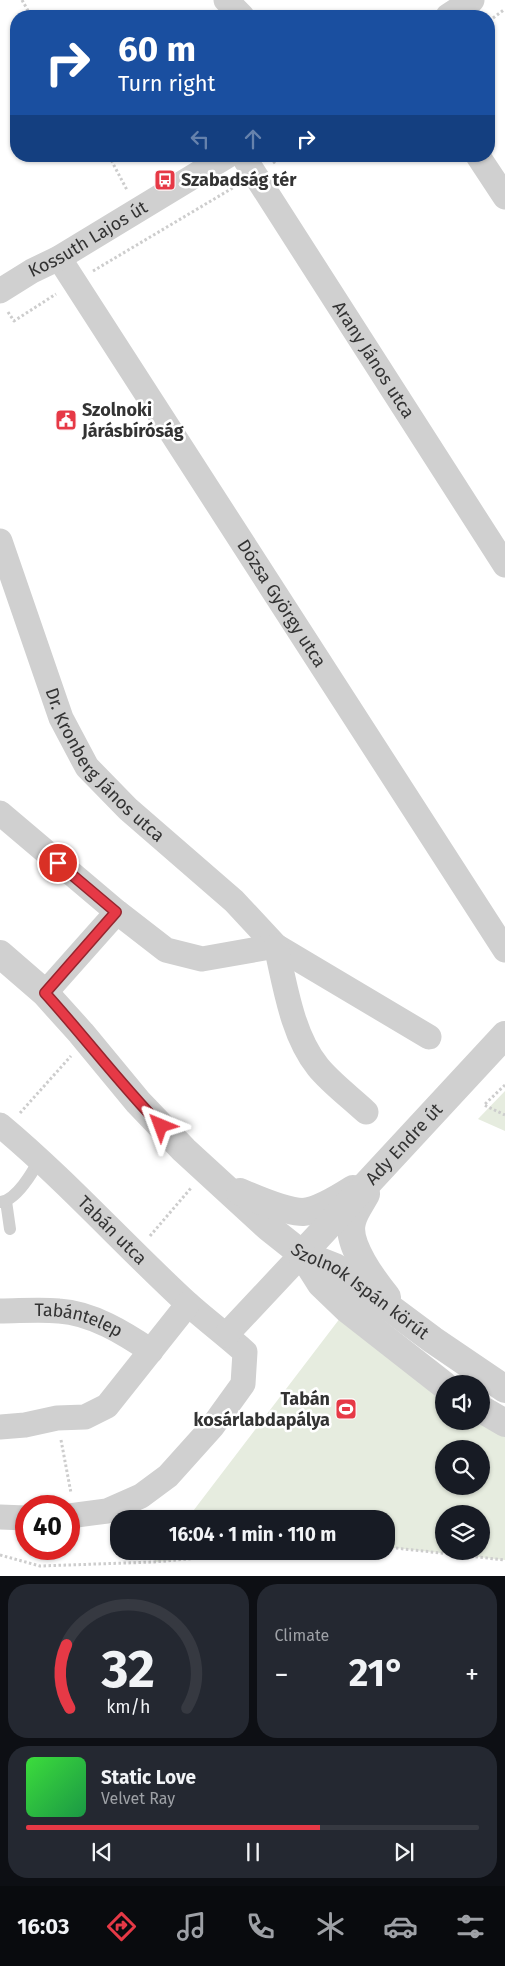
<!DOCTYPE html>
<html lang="en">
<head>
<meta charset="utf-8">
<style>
  body { margin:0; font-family:"Fira Sans",sans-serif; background:#242831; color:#f1f3f6; height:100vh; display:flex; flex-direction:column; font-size:19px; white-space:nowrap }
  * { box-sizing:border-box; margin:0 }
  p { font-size:16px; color:#9ea1a6 }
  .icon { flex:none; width:28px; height:28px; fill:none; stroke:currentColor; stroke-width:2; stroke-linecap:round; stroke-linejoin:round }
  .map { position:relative; height:1576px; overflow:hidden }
  .side { display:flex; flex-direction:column; gap:8px; padding:8px; background:#0d0f14; flex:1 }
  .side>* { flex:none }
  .top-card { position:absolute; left:10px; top:10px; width:485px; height:152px; border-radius:20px; box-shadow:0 1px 4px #0004; background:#1a4fa0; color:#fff; overflow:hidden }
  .tools { position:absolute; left:435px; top:1375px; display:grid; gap:10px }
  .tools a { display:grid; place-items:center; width:55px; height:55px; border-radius:50%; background:#171b24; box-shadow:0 1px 4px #0004; font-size:25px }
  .speed { position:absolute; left:15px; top:1495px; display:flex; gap:10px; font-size:25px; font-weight:700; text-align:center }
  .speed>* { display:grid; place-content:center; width:65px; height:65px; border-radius:50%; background:#171b24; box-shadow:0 1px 4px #0004; line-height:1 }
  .speed .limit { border:8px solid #d22; background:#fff; color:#111 }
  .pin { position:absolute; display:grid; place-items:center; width:42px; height:42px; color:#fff; margin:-21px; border:2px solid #fff; border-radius:50%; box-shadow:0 1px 5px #0007 }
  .me { position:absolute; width:55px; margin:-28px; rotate:316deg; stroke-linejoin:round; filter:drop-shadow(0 0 4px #0008) }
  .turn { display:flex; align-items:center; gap:18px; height:105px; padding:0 25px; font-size:22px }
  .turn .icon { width:65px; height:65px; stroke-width:2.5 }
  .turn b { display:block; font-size:35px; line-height:42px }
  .lanes { display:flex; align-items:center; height:48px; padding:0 25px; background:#0003; justify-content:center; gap:25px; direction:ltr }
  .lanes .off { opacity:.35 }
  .big { font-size:38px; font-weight:700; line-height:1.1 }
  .side .card { flex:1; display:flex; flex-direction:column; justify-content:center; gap:8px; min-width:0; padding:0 18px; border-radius:20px; background:#242831 }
  .side .dial { align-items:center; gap:0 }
  .dial svg { height:130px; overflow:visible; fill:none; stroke:#363941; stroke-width:7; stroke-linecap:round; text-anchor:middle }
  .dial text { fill:#f1f3f6; stroke:none }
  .song { display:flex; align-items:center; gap:15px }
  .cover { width:60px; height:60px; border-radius:8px; background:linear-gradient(135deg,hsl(120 70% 55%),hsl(140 70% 35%)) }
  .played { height:5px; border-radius:2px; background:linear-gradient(90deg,#e63946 65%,#363941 65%) }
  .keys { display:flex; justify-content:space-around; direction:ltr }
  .heat { display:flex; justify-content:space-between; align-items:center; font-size:28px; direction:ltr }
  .side .tiles { flex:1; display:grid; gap:8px; grid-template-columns:1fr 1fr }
  .card:last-child { grid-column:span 2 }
  .trip { position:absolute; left:110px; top:1510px; width:285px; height:50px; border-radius:20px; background:#171b24; box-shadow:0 1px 4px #0004; font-weight:700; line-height:50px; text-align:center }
  .tab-bar { display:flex; height:80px; justify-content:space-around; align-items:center; background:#090b0e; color:#9ea1a6 }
  .tab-bar .icon { width:35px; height:35px }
  .tab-bar .current { color:#e63946 }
  .tab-bar b { font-size:22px; color:#f1f3f6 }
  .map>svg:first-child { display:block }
  .green { fill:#e6ecdf; fill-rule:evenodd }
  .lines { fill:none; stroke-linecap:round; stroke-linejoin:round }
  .path { stroke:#cdcdcd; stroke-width:3; stroke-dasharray:2.5 2.5; stroke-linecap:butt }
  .service { stroke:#d0d0d0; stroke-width:12 }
  .minor { stroke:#d0d0d0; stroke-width:25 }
  .tertiary { stroke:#d0d0d0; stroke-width:28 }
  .route-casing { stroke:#96252e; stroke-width:12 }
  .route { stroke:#e63946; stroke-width:9 }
  .labels { text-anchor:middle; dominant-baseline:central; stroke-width:5; stroke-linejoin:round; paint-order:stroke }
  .poi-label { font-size:18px; font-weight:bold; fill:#333; stroke:#fff; text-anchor:start }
  .street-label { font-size:18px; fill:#333; stroke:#fff }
</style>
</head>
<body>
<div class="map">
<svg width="505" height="1576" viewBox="0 0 505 1576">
  <rect width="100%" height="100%" fill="#fff"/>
  <g class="green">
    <path d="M 505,1091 L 505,1131 L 478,1119 Z"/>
    <path d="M 347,1309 L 444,1385 L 444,1421 L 505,1423 L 505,1560 L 386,1547 L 386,1519 L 187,1519 ZM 444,1449 L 481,1449 L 481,1486 L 444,1486 ZM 444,1514 L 481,1514 L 481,1551 L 444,1551 Z"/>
    <path d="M 162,1551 L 276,1551 L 154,1562 Z"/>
  </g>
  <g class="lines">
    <g class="path">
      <path d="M 22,0 L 31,16"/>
      <path d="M 489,21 L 505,9"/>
      <path d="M 109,156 L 127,190"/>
      <path d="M 273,163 L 283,156"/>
      <path d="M 93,271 L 236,186"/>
      <path d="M 8,312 L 14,321 L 56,294"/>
      <path d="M 505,1085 L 484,1105 L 505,1115"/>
      <path d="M 20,1113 L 71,1056"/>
      <path d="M 150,1236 L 191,1188"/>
      <path d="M 61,1440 L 71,1493"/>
      <path d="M 386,1547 L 505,1560"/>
      <path d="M 0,1555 L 40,1566 L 154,1562 L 276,1551"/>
    </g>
    <g class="service">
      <path d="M 6,1201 L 10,1229"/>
      <path d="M 0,1202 C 16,1201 33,1172 40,1158"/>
    </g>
    <g class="minor">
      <path d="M 226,0 L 242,16"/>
      <path d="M 448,16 L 472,0"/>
      <path id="s1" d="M 243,156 L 505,565"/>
      <path d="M 478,156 L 505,197"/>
      <path id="s2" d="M 59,258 L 505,950"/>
      <path id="s3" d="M 0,291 L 32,271 L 59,258 L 227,156"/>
      <path id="s4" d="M 0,541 L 61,718 L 87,767 L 128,809 L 234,901 L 276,946 L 429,1037"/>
      <path d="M 0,813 L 117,912 L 166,950 L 202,959 L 276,946"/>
      <path d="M 276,946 C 285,985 292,1035 318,1067 C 331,1083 350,1097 366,1112"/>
      <path d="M 45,993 L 117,912"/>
      <path id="s5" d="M 0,1125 C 66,1180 124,1245 187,1303 C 206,1320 226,1335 245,1352 L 243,1384 L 212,1427 L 168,1476 L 141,1496 L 107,1511 L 69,1516"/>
      <path id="s6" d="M 0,1311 C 19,1311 39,1309 59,1311 C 92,1313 124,1333 151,1351"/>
      <path d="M 226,1335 L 302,1254"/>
      <path d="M 0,1427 L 25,1425 L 57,1418 L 85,1417 L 107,1406 L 188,1304"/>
      <path d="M 0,1517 L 26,1518"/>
    </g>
    <g class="tertiary">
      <path id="s7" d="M 0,954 L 45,993 L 81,1033 L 138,1102 L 184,1150 L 268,1227 L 302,1254 L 335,1267 L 433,1340 L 505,1389"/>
      <path d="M 240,1192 C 256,1199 286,1212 303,1212 C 317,1211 342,1196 353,1189"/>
      <path d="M 366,1194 C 362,1202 354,1212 352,1222 C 346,1244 374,1281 387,1297"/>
      <path id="s8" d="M 302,1254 L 505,1035"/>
      <path d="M 302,1254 L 321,1284 L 347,1309 L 444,1385"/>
      <path d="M 481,1409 L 505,1423"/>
    </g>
  </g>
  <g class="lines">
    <g class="route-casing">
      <path id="route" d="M 58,863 L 116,912 L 45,993 C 84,1036 120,1084 161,1126"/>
    </g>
    <use href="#route" class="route"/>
  </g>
  <defs>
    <g id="bus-square" transform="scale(1.125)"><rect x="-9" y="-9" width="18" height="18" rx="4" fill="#e63946" stroke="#fff"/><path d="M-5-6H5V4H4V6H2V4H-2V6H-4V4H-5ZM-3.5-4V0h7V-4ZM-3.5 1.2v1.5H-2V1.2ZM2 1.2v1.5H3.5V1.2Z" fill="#fff"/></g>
    <g id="civic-square" transform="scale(1.125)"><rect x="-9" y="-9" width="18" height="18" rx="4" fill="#e63946" stroke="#fff"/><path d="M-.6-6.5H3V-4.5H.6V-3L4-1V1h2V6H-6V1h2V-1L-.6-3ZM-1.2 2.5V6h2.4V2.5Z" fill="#fff"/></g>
    <g id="stadium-square" transform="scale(1.125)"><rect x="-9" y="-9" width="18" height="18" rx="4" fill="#e63946" stroke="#fff"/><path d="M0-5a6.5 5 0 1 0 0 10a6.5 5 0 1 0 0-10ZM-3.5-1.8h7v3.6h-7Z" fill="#fff"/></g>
  </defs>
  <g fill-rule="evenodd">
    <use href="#bus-square" x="165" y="180"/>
    <use href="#civic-square" x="66" y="420"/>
    <use href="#stadium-square" x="346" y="1409"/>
  </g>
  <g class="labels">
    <g class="poi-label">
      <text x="181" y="180">Szabadság tér</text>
      <text x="82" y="410">Szolnoki<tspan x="82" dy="21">Járásbíróság</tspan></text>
      <text x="330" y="1399" text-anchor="end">Tabán<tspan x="330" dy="21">kosárlabdapálya</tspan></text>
    </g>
    <g class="street-label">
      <text stroke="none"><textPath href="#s3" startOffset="102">Kossuth Lajos út</textPath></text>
      <text stroke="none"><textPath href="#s1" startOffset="242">Arany János utca</textPath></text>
      <text stroke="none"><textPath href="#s2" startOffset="411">Dózsa György utca</textPath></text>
      <text stroke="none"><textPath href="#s4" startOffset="251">Dr. Kronberg János utca</textPath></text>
      <text stroke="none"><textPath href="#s8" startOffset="150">Ady Endre út</textPath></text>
      <text stroke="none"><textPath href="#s5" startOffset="154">Tabán utca</textPath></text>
      <text stroke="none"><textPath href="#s7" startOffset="496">Szolnok Ispán körút</textPath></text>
      <text stroke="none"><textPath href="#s6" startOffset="80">Tabántelep</textPath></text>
    </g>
  </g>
</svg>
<div class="tools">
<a><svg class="icon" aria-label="sound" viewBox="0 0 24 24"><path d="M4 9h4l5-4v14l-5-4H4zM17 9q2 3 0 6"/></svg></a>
<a><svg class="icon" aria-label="search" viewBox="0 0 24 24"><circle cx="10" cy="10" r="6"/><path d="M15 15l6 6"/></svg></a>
<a><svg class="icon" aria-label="layers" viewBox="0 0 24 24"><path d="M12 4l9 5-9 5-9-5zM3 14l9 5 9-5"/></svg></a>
</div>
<div class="speed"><div class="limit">40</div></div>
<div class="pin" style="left:58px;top:863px;background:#d93025"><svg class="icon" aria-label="arrive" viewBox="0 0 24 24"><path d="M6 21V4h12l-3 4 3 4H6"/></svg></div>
<svg class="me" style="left:161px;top:1126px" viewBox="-20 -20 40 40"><path d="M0-17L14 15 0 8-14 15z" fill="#e63946" stroke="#fff" stroke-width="4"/></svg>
<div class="trip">16:04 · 1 min · 110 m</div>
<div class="top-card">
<div class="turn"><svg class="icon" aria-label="right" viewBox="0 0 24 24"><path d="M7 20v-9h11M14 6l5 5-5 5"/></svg><div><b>60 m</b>Turn right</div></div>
<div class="lanes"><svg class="icon off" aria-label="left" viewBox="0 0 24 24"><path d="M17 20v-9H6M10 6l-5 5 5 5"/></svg><svg class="icon off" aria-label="ahead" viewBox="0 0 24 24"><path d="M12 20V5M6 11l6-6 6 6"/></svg><svg class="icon" aria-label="right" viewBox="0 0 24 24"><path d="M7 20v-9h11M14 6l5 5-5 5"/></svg></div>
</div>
</div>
<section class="side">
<div class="tiles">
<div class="card dial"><svg viewBox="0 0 100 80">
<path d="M14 69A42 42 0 1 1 86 69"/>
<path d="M14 69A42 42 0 0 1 12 30" stroke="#e63946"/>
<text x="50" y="56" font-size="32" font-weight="700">32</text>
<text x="50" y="72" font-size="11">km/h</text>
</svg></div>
<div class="card"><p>Climate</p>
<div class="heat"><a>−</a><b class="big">21°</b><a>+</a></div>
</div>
<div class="card">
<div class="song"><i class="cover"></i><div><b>Static Love</b><p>Velvet Ray</p></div></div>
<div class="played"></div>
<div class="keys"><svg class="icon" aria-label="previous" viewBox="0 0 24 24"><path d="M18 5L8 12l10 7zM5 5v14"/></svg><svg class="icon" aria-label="pause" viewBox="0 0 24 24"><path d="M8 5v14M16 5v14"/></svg><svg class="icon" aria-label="next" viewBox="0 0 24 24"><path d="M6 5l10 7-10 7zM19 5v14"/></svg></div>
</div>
</div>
</section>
<nav class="tab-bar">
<b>16:03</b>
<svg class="icon current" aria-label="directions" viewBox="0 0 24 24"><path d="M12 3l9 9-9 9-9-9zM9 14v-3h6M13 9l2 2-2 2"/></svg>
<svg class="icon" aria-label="music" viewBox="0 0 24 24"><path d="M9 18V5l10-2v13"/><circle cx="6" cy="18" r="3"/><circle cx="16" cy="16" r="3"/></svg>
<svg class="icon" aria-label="phone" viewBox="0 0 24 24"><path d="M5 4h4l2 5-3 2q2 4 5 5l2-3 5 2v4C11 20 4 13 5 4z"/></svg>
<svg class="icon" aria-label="climate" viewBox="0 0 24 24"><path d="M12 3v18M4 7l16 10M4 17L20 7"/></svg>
<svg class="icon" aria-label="car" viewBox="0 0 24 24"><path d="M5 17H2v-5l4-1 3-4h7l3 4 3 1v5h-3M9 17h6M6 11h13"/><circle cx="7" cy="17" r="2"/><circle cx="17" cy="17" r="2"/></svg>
<svg class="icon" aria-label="filters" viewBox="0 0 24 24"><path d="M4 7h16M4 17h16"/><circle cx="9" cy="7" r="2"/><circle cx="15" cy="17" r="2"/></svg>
</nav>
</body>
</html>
